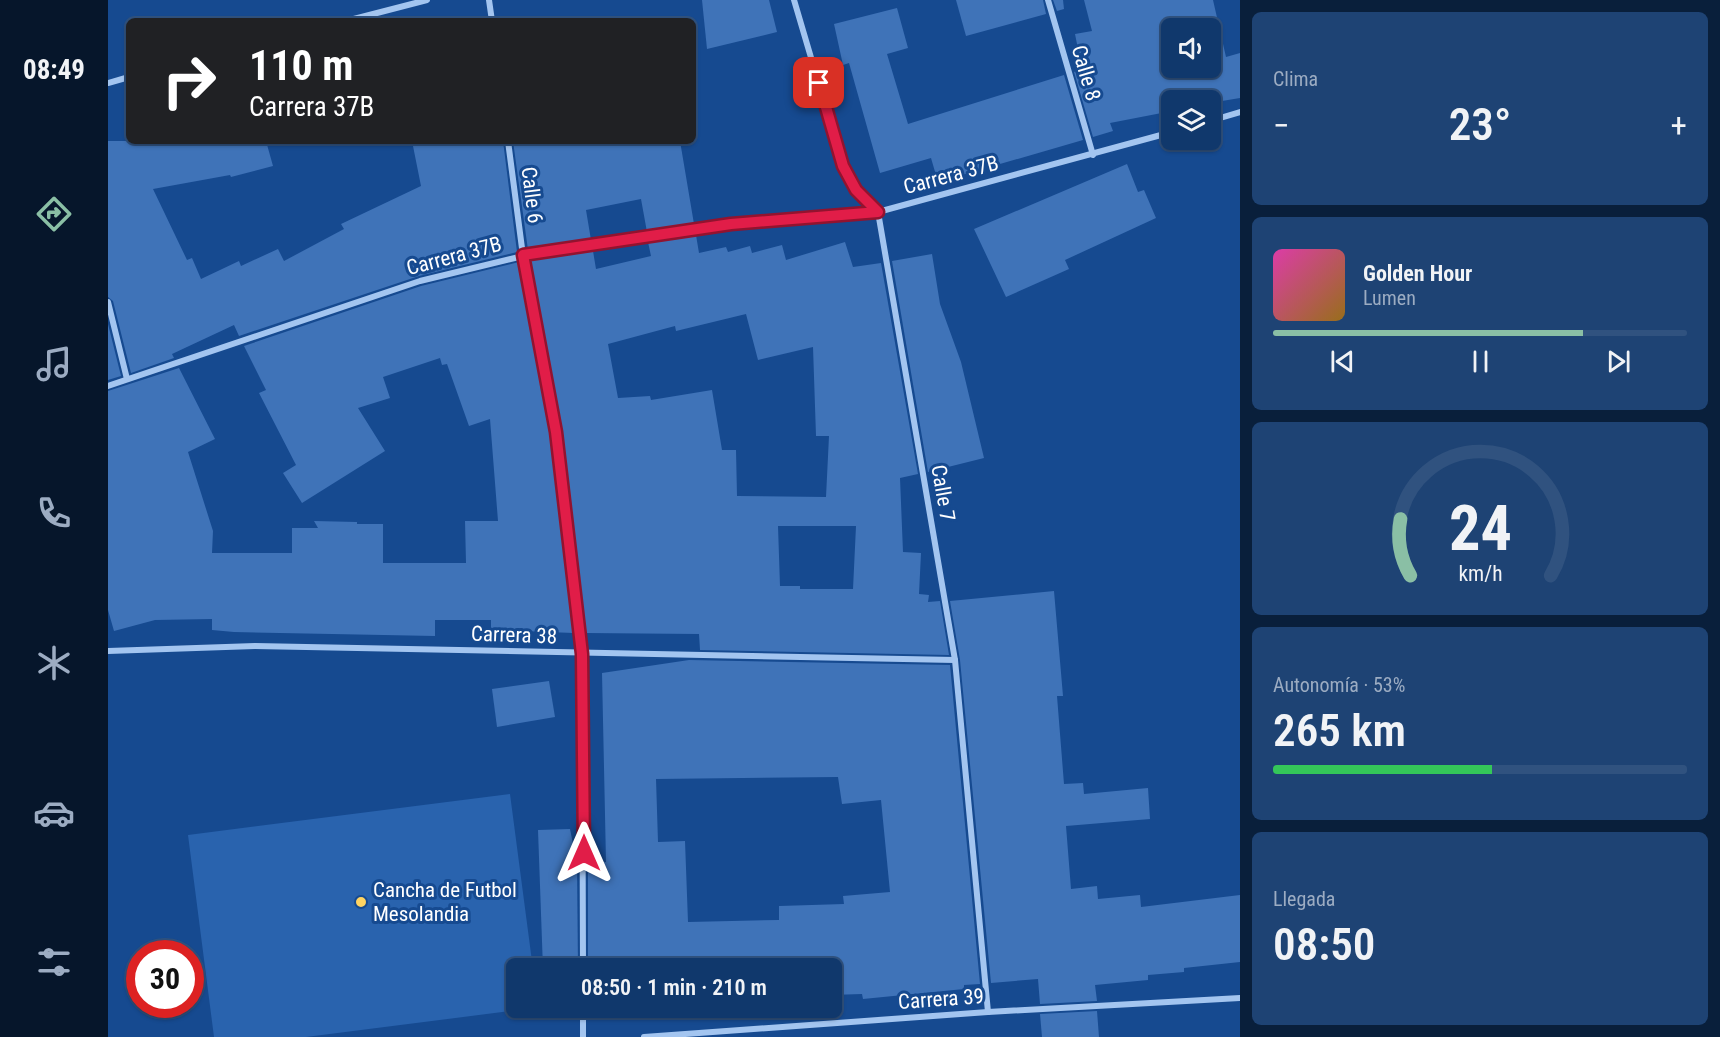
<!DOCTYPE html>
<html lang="es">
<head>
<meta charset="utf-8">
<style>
  body { margin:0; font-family:"Roboto Condensed",sans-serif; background:#1e4374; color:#f1f3f6; height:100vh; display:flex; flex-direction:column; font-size:22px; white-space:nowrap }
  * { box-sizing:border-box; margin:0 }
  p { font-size:20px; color:#9cacc2 }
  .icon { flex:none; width:33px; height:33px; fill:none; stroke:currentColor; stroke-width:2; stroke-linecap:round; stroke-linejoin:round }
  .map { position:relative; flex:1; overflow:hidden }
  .sheet { display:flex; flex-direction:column; gap:12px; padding:12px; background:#091f3b; width:480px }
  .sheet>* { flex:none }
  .guide { position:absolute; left:18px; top:18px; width:570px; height:126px; border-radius:9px; box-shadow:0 2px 4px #0004,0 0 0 2px #30527f; background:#202124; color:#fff; overflow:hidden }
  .tools { position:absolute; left:1053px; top:18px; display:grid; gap:12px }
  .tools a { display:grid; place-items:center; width:60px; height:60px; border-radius:9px; background:#10386c; box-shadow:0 2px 4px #0004,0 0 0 2px #30527f; font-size:30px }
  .speed { position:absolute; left:18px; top:940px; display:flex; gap:12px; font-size:30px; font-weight:700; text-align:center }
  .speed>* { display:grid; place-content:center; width:78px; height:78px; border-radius:50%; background:#10386c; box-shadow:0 2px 4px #0004,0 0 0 2px #30527f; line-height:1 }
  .speed .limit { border:9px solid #d22; background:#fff; color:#111 }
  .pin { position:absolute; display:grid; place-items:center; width:51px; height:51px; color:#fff; margin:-26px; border-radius:12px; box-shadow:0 3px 9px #0006 }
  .me { position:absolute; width:66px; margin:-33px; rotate:0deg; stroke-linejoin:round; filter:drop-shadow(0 0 4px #0008) }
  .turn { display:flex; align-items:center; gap:21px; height:126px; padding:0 24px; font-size:27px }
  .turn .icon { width:78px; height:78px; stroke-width:2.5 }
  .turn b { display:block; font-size:42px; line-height:51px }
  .big { font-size:45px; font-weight:600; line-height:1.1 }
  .sheet .tile { flex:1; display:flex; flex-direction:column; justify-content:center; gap:9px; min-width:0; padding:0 21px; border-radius:9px; background:#1e4374 }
  .sheet .dial { align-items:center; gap:0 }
  .dial svg { height:156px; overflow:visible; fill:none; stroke:#30527f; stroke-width:7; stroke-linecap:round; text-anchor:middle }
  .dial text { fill:#f1f3f6; stroke:none }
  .song { display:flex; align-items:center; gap:18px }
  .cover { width:72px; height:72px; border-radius:9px; background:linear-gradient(135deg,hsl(320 70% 55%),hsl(40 70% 35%)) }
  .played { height:6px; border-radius:3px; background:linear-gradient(90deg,#8abfa5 75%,#30527f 75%) }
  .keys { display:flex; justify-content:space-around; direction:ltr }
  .heat { display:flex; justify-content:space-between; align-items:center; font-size:33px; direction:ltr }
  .charge { height:9px; border-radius:4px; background:linear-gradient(90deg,#34c759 53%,#30527f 0) }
  .trip { position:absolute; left:398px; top:958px; width:336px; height:60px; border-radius:9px; background:#10386c; box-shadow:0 2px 4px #0004,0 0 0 2px #30527f; font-weight:600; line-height:60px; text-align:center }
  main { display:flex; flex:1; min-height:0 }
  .tabs { display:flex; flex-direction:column; width:108px; justify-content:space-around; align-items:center; background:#06162b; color:#9cacc2 }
  .tabs .icon { width:42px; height:42px }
  .tabs .current { color:#8abfa5 }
  .tabs b { font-size:27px; color:#f1f3f6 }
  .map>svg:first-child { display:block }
  .green { fill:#2963ae }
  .building { fill:#3f73b8; fill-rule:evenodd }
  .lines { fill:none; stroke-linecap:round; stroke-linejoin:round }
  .street { stroke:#a3c5f0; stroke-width:6 }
  .route-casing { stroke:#92132f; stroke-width:15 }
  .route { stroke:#e11d48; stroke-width:10 }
  .poi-dot { fill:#ffd462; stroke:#164a90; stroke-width:2 }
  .labels { text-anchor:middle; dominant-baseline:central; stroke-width:6; stroke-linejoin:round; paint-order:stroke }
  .street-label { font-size:21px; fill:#fff; stroke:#164a90 }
  .poi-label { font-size:21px; fill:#fff; stroke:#164a90; text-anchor:start }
</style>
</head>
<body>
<main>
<nav class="tabs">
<b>08:49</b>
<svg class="icon current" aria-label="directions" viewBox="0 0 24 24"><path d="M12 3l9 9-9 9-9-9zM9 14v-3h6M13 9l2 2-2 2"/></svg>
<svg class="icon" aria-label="music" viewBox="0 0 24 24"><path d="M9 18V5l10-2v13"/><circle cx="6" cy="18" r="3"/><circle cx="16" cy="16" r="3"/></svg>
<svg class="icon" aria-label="phone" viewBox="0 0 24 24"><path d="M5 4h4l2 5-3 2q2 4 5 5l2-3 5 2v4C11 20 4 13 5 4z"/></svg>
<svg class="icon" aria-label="climate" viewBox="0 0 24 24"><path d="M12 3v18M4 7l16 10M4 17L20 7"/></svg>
<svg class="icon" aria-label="car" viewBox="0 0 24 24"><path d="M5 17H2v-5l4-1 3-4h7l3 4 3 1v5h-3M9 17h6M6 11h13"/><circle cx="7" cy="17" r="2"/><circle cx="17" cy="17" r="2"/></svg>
<svg class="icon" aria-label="filters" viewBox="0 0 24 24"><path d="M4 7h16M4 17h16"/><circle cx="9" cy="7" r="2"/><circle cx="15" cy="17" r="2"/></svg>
</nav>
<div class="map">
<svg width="1132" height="1037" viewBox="0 0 1132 1037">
  <rect width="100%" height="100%" fill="#164a90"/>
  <path class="green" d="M 402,794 L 425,969 L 408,969 L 408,1008 L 426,1008 L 198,1037 L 106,1037 L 80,835 Z"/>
  <g class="building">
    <path d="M 594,0 L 661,0 L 669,32 L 599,49 Z"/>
    <path d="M 848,0 L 935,0 L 938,14 L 858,36 Z"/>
    <path d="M 945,0 L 955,0 L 956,9 L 949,11 Z"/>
    <path d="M 976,0 L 1105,0 L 1118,57 L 1132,53 L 1132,98 L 1102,103 L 1102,100 L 1064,100 L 1064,111 L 1002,123 L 1005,131 L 985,137 L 966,72 L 974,69 L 967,34 L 984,31 ZM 1064,28 L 1102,28 L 1102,68 L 1064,68 Z"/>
    <path d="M 789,8 L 800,48 L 779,54 L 800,124 L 956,75 L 975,140 L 830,182 L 823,158 L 772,173 L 741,63 L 735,65 L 726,24 Z"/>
    <path d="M 0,141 L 158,141 L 165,166 L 123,177 L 122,175 L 45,189 L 79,260 L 84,258 L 93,279 L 131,261 L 133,266 L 170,249 L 176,261 L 236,229 L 233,224 L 313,186 L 304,141 L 395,141 L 409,252 L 311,276 L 131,336 L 126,325 L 64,354 L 66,358 L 23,373 L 5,301 L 0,297 Z"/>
    <path d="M 405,141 L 572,141 L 586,224 L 539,232 L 533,199 L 478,210 L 483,240 L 420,250 Z"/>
    <path d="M 1019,164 L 1030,192 L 1036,190 L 1048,218 L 957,260 L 961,269 L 898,297 L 866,229 Z"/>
    <path d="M 588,235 L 591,253 L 618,247 L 620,252 L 642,246 L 644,253 L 674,245 L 678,260 L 737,242 L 745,267 L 773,263 L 810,474 L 792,478 L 795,552 L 813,553 L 811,594 L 821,595 L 820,602 L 832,601 L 841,655 L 592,650 L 591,634 L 477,633 L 453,431 L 421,260 L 485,251 L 488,269 L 543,256 L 540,242 ZM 638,314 L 650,360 L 705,347 L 708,436 L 721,436 L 718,497 L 629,496 L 628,450 L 614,450 L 604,390 L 543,400 L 542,396 L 510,398 L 500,344 L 567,326 L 568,331 ZM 670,526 L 748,526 L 745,589 L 692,589 L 692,586 L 672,586 Z"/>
    <path d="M 824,254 L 832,304 L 853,362 L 876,458 L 820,472 L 784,261 Z"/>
    <path d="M 411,262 L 443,433 L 466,633 L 383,630 L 383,620 L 327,620 L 327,636 L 126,632 L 104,630 L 104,619 L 47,620 L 6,631 L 0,610 L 0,391 L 71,368 L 107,439 L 80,452 L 105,531 L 104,553 L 184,553 L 184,528 L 210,528 L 206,521 L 249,522 L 249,524 L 275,524 L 275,563 L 358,563 L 357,521 L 390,521 L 382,419 L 361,426 L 339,364 L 334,365 L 332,358 L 275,377 L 282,398 L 250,408 L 277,451 L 194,503 L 175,473 L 188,465 L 151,393 L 158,390 L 136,346 L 313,286 Z"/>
    <path d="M 0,324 L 13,376 L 0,380 Z"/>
    <path d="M 946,591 L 955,696 L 949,696 L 956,784 L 975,783 L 976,794 L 1040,788 L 1042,819 L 958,826 L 963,889 L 989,886 L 990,899 L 1032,895 L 1033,907 L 1132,895 L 1132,962 L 1076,968 L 1076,972 L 1040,975 L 1040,980 L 987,985 L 989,1001 L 932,1004 L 930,979 L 883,983 L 852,660 L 842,601 Z"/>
    <path d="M 581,660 L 842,665 L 872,984 L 856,985 L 856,989 L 755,999 L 754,994 L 723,995 L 723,969 L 480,969 L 480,863 L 498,862 L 494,673 ZM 730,777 L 734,804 L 773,800 L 782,892 L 735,896 L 736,904 L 671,906 L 671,920 L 580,922 L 577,841 L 550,842 L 548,779 Z"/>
    <path d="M 441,681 L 447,717 L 389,727 L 384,689 Z"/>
    <path d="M 462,829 L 469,864 L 470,969 L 435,969 L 430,830 Z"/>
    <path d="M 989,1011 L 991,1037 L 934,1037 L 932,1014 Z"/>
  </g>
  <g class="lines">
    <g class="street">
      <path d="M 381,0 L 384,21"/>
      <path d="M 686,0 L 735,166 L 748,190 L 770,212 L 847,660 L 880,1012"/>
      <path d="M 940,0 L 985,155"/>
      <path d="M 238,21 L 319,0"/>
      <path d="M 0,83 L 21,77"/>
      <path d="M 1102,121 L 1132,112"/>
      <path d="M 400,141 L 415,256 L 448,432 L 474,654 L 475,969"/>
      <path d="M 0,302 L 19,379"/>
      <path d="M 0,386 L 312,281 L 415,256 L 623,224 L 770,212 L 1064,132"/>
      <path d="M 0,651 L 147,646 L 847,660"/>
      <path d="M 475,1037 L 475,1008"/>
      <path d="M 536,1037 L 880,1012 L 1132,998"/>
    </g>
  </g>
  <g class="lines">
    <g class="route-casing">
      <path id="route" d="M 476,853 L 474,654 L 448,432 L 415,255 L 623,224 L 770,212 L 748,190 L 735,166 L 711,83"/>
    </g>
    <use href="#route" class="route"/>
  </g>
  <circle class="poi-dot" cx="253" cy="902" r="6"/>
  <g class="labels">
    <g class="street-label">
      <text transform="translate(978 73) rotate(74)">Calle 8</text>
      <text transform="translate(843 175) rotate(-15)">Carrera 37B</text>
      <text transform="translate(424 195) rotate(83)">Calle 6</text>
      <text transform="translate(346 256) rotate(-15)">Carrera 37B</text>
      <text transform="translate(835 493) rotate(80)">Calle 7</text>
      <text transform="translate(406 635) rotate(2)">Carrera 38</text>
      <text transform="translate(833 999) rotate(-4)">Carrera 39</text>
    </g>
    <g class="poi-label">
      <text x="265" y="890">Cancha de Futbol<tspan x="265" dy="24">Mesolandia</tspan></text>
    </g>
  </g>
</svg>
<div class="tools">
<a><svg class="icon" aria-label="sound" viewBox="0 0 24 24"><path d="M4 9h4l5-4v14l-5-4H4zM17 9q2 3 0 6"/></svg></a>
<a><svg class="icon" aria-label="layers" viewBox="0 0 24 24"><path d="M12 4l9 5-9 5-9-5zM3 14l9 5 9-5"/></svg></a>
</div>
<div class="speed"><div class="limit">30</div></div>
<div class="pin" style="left:711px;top:83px;background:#d93025"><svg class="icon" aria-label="arrive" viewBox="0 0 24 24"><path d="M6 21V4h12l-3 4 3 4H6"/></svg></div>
<svg class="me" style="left:476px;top:853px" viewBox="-20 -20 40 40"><path d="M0-17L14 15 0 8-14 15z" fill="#e11d48" stroke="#fff" stroke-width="4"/></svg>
<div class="trip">08:50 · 1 min · 210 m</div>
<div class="guide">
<div class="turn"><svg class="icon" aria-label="right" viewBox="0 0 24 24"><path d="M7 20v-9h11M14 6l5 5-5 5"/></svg><div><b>110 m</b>Carrera 37B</div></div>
</div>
</div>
<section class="sheet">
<div class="tile"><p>Clima</p>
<div class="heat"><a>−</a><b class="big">23°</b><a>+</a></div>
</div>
<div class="tile">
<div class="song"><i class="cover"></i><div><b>Golden Hour</b><p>Lumen</p></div></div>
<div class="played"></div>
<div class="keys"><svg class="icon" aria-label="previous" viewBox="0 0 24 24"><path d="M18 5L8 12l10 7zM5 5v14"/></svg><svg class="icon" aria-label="pause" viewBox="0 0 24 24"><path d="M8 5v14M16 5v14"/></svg><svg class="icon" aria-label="next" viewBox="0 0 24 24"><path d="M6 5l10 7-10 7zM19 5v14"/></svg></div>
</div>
<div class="tile dial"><svg viewBox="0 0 100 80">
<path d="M14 69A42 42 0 1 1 86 69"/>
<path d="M14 69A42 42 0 0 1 9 40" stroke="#8abfa5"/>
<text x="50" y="56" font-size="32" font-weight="700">24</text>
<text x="50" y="72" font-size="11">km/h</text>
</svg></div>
<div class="tile"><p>Autonomía · 53%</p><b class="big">265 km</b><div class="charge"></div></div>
<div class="tile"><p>Llegada</p><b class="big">08:50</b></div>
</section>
</main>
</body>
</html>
